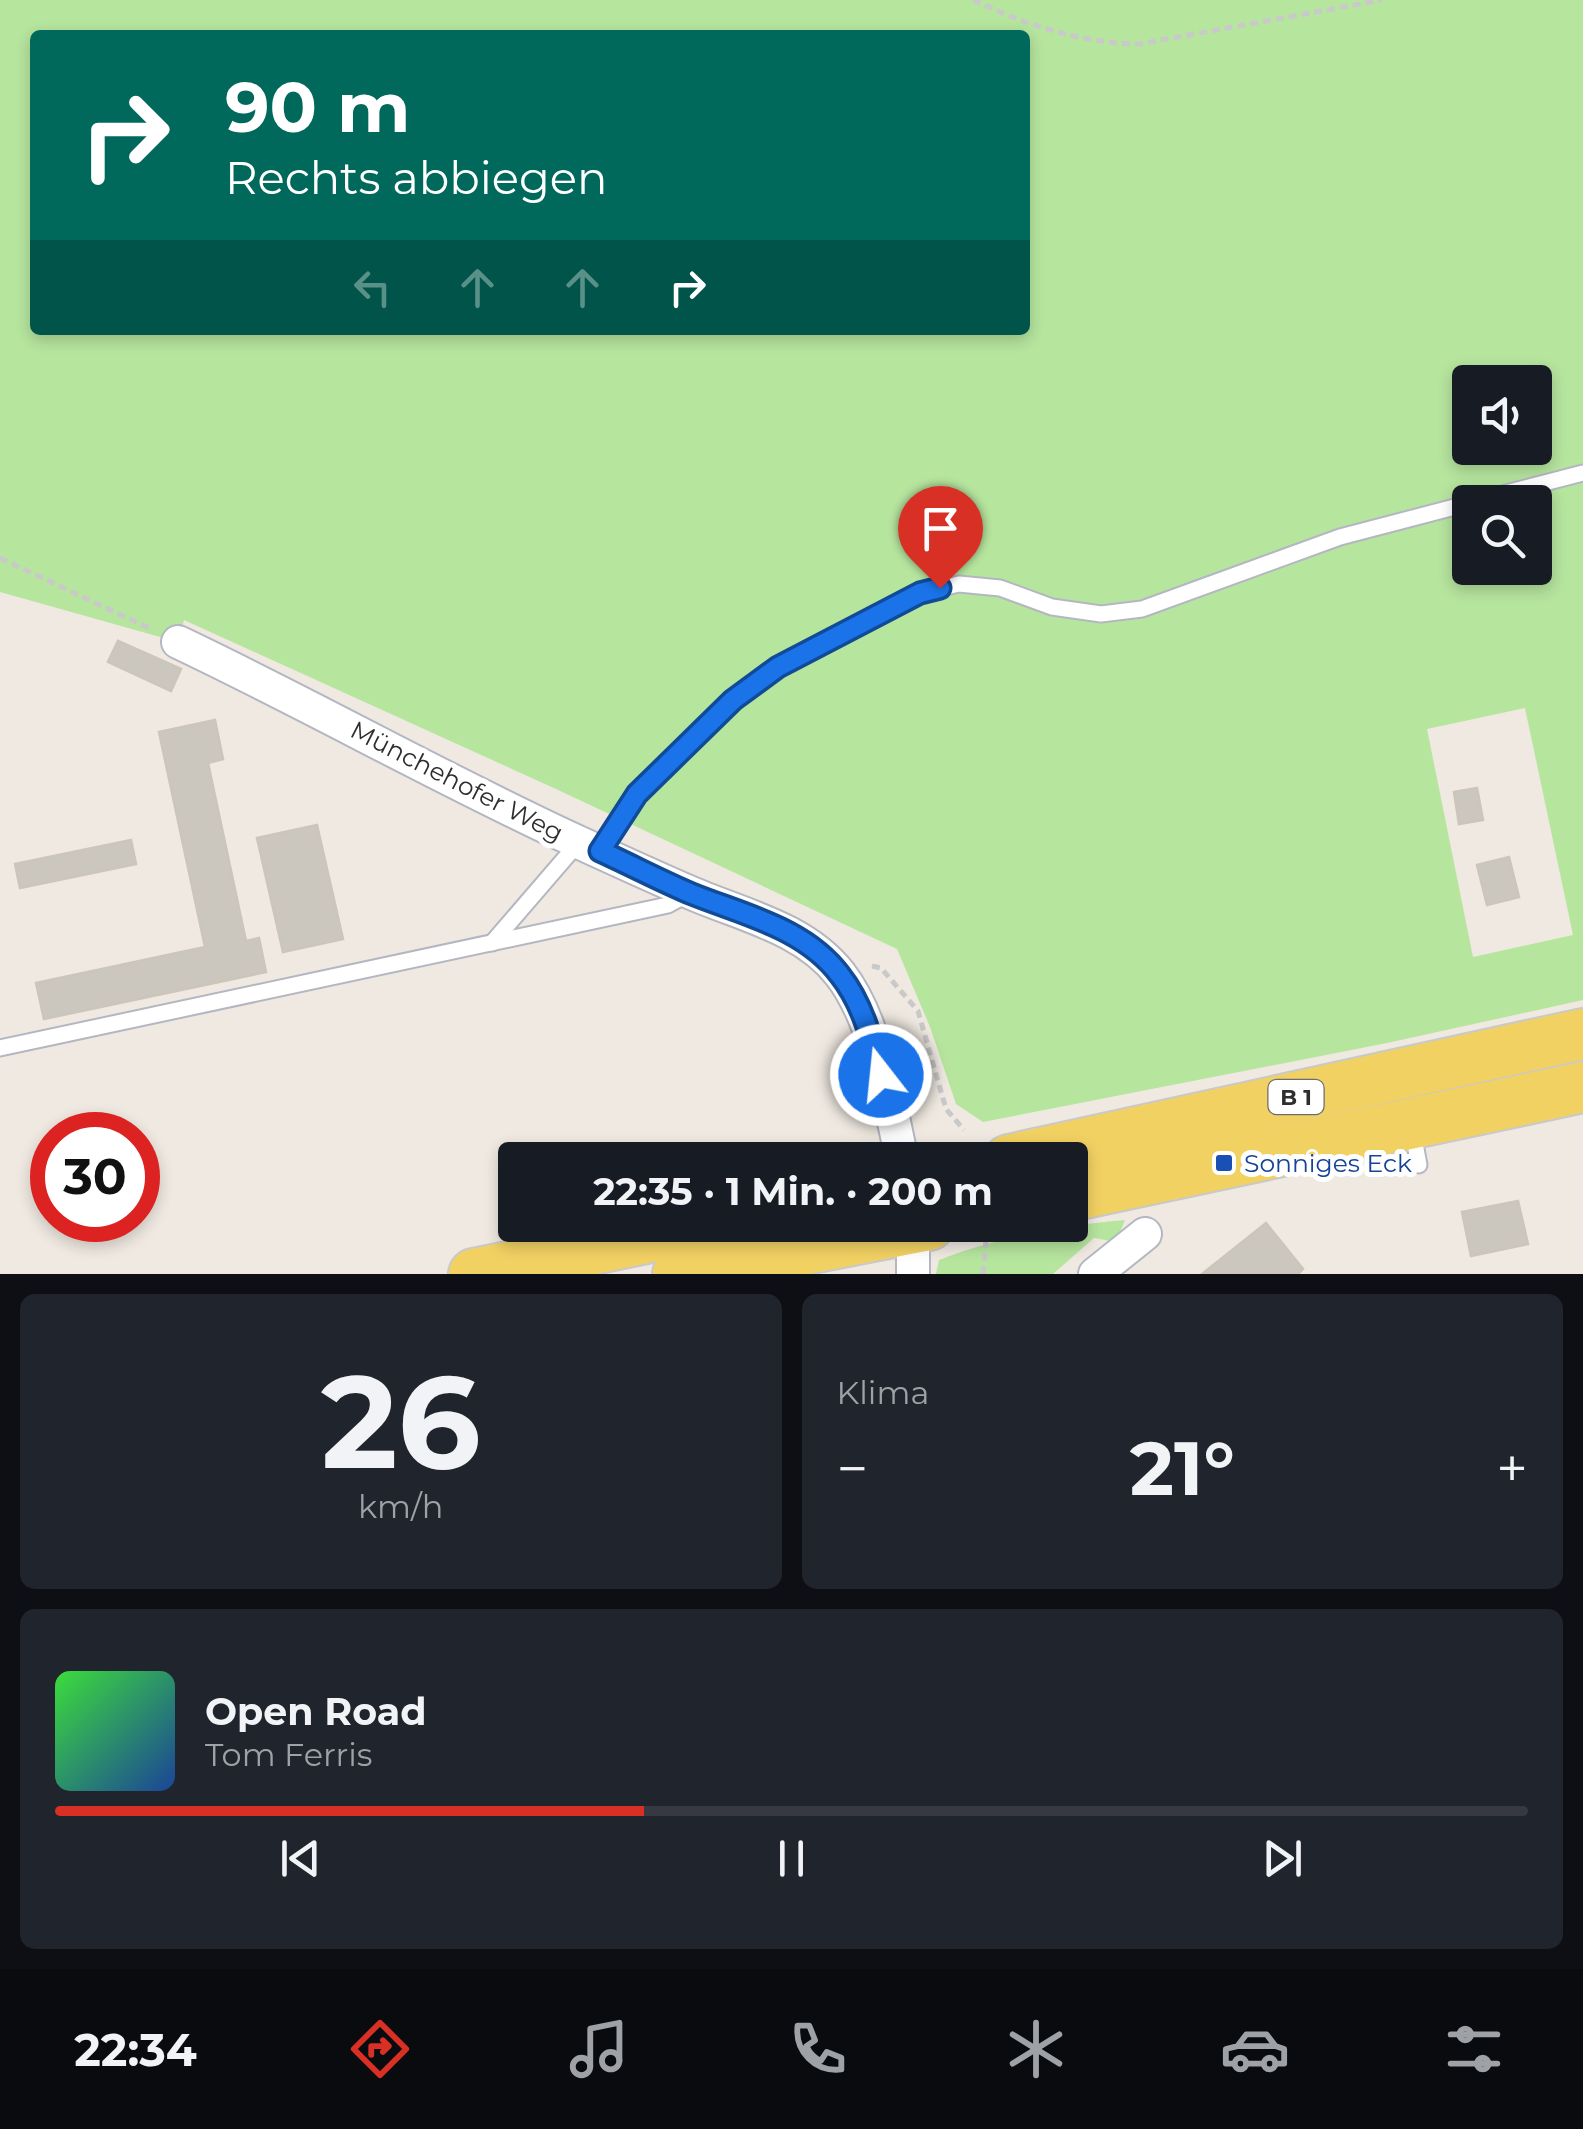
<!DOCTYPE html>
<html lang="de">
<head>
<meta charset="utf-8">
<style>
  body { margin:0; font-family:Montserrat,sans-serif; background:#20242c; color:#f1f3f6; height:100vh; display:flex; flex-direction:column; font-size:38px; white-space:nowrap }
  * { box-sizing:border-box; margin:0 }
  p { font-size:32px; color:#9ea1a6 }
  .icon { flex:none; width:55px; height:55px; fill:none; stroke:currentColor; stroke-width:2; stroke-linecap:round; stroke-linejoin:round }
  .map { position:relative; height:1274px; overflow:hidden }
  .side { display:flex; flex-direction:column; gap:20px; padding:20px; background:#0d0f14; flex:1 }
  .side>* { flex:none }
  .top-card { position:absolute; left:30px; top:30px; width:1000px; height:305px; border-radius:10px; box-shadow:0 5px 15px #0003; background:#00695c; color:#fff; overflow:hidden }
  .tools { position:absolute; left:1452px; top:365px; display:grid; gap:20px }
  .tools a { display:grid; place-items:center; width:100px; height:100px; border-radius:10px; background:#171b24; box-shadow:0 5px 15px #0003; font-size:50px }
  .speed { position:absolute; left:30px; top:1112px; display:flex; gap:20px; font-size:50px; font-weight:700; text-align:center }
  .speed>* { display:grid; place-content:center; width:130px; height:130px; border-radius:50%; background:#171b24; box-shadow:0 5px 15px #0003; line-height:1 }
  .speed .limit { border:15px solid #d22; background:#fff; color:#111 }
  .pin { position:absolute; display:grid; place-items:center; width:85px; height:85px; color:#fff; margin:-102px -42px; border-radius:50% 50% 50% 0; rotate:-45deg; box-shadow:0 0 10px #0007 }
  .pin .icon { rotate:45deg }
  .me { position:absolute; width:110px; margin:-55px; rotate:344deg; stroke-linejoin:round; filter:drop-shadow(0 0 8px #0008) }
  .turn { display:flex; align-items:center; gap:35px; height:210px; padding:0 30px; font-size:45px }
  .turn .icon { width:130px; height:130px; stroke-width:2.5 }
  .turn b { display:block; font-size:70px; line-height:85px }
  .lanes { display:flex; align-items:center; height:95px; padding:0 30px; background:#0003; justify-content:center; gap:50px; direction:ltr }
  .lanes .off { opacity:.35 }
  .big { font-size:75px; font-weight:700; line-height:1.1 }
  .side .tile { flex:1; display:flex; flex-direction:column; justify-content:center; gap:15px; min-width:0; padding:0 35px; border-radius:15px; background:#20242c }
  .side .dial { align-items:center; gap:0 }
  .dial b { font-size:130px; line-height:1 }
  .song { display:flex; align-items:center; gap:30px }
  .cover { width:120px; height:120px; border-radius:15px; background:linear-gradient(135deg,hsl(120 70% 55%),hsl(220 70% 35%)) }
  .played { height:10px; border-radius:5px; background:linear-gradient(90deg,#d93025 40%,#363941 40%) }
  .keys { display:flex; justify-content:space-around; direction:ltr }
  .heat { display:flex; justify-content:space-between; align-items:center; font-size:55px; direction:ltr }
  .side .tiles { flex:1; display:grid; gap:20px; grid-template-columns:1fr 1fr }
  .tile:last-child { grid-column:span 2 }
  .trip { position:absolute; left:498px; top:1142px; width:590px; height:100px; border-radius:10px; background:#171b24; box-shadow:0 5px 15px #0003; font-weight:700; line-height:100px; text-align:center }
  .menu { display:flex; height:160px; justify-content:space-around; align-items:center; background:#090b0e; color:#9ea1a6 }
  .menu .icon { width:70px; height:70px }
  .menu .active { color:#d93025 }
  .menu b { font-size:45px; color:#f1f3f6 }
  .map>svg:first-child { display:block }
  .green { fill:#b6e59e; fill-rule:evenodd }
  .building { fill:#cbc7bf; stroke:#cbc5ba; stroke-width:2.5 }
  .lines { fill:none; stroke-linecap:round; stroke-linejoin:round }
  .service-casing { stroke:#b4b7c1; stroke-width:19 }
  .minor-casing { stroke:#b4b7c1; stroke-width:36 }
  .primary-casing { stroke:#c9c9c9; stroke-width:54 }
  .path { stroke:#c9c9c9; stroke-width:5; stroke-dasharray:8 5; stroke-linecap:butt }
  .service { stroke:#fff; stroke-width:15 }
  .minor { stroke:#fff; stroke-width:32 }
  .primary { stroke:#f2d163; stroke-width:50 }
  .route-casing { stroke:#114b97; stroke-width:25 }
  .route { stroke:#1a73e8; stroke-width:18 }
  .transit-dot { fill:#1a4fb4; stroke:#fff; stroke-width:4 }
  .labels { text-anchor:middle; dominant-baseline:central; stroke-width:10; stroke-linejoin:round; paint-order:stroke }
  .shield { fill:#fff; stroke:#6d6d6d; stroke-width:2.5 }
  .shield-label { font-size:22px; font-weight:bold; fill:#2e2e2e }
  .street-label { font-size:25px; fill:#2e2e2e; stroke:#fff }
  .transit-label { font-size:25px; fill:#164399; stroke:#fff; text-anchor:start }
</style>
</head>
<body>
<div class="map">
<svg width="1583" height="1274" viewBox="0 0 1583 1274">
  <rect width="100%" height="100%" fill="#efe9e1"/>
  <g class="green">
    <path d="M 0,0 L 1583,0 L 1583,1000 L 1387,1043 L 983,1122 L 956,1104 L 930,1027 L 897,949 L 556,789 L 184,620 L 178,642 L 0,592 ZM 35,35 L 1025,35 L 1025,330 L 35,330 ZM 1470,382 L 1535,382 L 1535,448 L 1470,448 ZM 1470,502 L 1535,502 L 1535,568 L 1470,568 ZM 1525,708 L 1573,935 L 1473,957 L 1427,729 Z"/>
    <path d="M 1125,1220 L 1116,1242 L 1094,1238 L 1053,1274 L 936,1274 L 939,1260 C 999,1237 1062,1225 1125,1220 Z"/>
  </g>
  <g class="building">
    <path d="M 118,641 L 181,669 L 171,691 L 108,662 Z"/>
    <path d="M 215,720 L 223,759 L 208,763 L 246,941 L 259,938 L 266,972 L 44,1019 L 36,983 L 205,947 L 159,732 Z"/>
    <path d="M 1477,788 L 1483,820 L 1459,824 L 1454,792 Z"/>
    <path d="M 317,825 L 343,939 L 283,952 L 257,838 Z"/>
    <path d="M 131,840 L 136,864 L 20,888 L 15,864 Z"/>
    <path d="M 1509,857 L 1519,897 L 1487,905 L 1477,865 Z"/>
    <path d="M 1518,1201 L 1528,1244 L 1471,1256 L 1462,1212 Z"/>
    <path d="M 1266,1223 L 1303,1269 L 1298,1274 L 1202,1274 Z"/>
  </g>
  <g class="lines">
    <g class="service-casing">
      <g id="service">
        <path d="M 1471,502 L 1583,473"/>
        <path d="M 601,851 L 637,794 L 733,700 L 778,667 L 920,593 L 959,584 L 1000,588 L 1052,607 L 1101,614 L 1142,609 L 1340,537 L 1470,503"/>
        <path d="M 492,943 L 579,842"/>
        <path d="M 0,1048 L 668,905 L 690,893"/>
        <path d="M 1412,1128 L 1419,1165"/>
      </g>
    </g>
    <g class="minor-casing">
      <g id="minor">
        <path d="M 178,642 C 313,706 443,780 578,842 C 615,859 652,876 689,892 C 741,915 803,927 840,974 C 876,1020 890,1104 902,1160"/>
        <path d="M 913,1225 L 913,1274"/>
        <path d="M 1095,1274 L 1145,1234"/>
      </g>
    </g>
    <g class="primary-casing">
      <g id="primary">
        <path d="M 1009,1160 L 1583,1034"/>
        <path d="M 1070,1196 L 1583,1087"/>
        <path d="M 474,1274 L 708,1225"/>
        <path d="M 678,1274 L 929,1225"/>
      </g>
    </g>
    <g class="path">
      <path d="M 973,0 C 1027,25 1080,43 1139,44 L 1382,0"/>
      <path d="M 0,558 L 151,629"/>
      <path d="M 872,966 L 881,968 L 918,1011 L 946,1109 L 964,1130"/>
      <path d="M 983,1274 L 986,1240 L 1046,1226"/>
    </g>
    <use href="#service" class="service"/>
    <use href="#minor" class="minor"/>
    <use href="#primary" class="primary"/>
  </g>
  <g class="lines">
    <g class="route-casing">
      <path id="route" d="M 881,1075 C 872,1041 863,1004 840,975 C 805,928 744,915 692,894 C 661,881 631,865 600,851 L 637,794 L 733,700 L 778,667 L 920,593 L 940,588"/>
    </g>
    <use href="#route" class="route"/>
  </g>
  <rect class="transit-dot" x="1214" y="1153" width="20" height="20" rx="5"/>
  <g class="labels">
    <rect class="shield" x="1268.5" y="1080" width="55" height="34" rx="8"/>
    <g class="shield-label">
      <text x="1296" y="1097">B 1</text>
    </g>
    <g class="street-label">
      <text transform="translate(457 781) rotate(27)">Münchehofer Weg</text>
    </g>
    <g class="transit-label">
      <text x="1244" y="1163">Sonniges Eck</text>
    </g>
  </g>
</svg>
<div class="tools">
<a><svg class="icon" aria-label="sound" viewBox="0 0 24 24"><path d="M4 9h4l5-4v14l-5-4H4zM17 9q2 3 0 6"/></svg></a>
<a><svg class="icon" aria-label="search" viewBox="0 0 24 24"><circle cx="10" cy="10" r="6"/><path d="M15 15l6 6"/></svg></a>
</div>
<div class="speed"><div class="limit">30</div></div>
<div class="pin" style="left:940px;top:588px;background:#d93025"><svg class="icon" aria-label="arrive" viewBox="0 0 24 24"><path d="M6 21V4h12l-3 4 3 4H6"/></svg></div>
<svg class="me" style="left:881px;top:1075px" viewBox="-20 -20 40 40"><circle r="17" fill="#1a73e8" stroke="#fff" stroke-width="3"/><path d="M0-11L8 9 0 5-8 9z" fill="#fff"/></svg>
<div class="trip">22:35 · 1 Min. · 200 m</div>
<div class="top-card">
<div class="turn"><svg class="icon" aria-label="right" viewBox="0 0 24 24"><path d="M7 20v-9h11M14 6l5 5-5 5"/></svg><div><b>90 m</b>Rechts abbiegen</div></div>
<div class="lanes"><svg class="icon off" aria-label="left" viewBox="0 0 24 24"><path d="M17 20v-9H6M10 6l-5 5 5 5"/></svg><svg class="icon off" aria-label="ahead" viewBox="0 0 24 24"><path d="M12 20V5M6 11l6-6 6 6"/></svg><svg class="icon off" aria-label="ahead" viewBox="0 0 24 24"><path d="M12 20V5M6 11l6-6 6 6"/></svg><svg class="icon" aria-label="right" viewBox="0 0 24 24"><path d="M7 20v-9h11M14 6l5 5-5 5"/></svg></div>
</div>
</div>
<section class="side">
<div class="tiles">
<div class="tile dial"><b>26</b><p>km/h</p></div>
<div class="tile"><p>Klima</p>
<div class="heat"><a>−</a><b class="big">21°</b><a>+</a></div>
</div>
<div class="tile">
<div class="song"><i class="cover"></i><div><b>Open Road</b><p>Tom Ferris</p></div></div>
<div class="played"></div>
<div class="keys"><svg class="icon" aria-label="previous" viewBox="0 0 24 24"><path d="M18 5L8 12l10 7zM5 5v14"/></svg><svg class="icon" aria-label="pause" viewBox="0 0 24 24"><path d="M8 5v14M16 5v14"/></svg><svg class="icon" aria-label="next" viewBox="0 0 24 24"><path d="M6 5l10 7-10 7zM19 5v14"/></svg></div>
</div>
</div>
</section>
<nav class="menu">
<b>22:34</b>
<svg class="icon active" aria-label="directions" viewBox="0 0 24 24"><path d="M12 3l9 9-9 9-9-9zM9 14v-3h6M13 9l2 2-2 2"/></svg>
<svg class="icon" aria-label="music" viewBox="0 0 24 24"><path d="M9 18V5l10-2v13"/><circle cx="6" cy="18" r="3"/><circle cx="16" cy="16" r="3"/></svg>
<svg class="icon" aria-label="phone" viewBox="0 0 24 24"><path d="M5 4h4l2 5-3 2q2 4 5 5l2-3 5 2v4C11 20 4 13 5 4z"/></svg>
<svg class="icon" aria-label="climate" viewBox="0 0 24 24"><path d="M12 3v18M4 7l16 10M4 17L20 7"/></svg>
<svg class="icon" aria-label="car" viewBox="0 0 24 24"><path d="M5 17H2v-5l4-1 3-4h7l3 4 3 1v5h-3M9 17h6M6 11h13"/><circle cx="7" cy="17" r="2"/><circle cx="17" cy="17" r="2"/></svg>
<svg class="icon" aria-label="filters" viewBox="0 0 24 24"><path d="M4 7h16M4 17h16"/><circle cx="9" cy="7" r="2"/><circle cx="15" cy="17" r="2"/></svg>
</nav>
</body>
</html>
